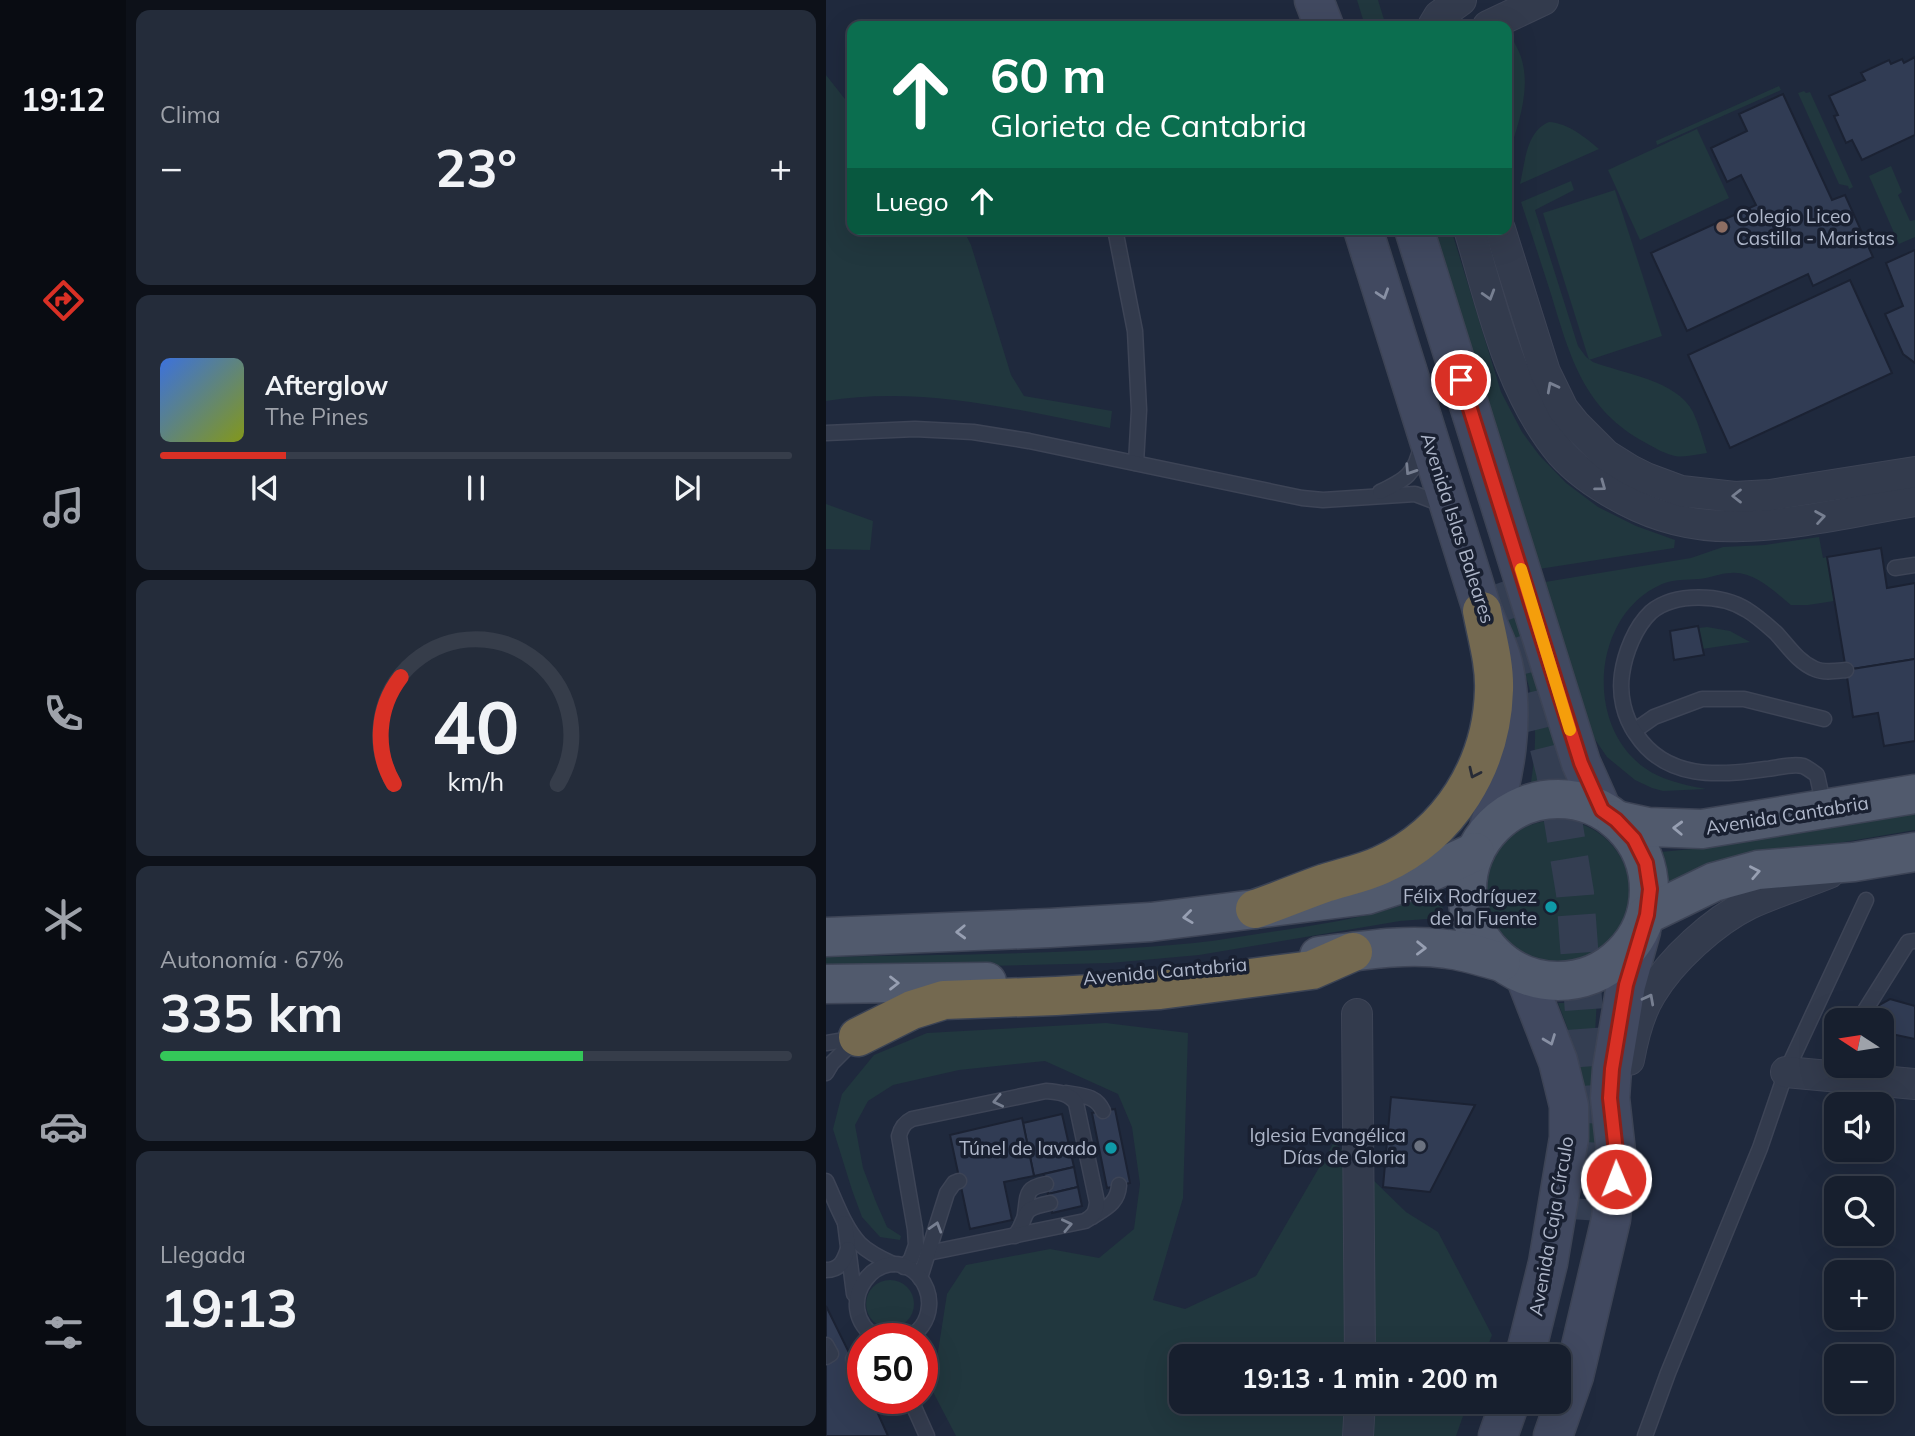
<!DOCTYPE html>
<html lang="es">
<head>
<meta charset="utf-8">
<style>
  body { margin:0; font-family:Mulish,sans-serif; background:#242c3a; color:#f1f3f6; height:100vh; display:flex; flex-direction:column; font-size:26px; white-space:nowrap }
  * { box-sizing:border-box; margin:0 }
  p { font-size:23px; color:#9ea2aa }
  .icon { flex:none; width:38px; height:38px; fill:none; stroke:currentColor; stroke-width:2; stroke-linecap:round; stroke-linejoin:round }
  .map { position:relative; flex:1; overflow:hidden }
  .sheet { display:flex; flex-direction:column; gap:10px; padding:10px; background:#0d1119; width:700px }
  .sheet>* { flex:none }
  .banner { position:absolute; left:21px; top:21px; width:665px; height:214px; border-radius:14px; box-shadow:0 7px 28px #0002,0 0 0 2px #363d4a; background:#0b6e4f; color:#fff; overflow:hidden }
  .needle { width:46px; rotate:282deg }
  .fabs { position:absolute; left:998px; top:1008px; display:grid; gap:14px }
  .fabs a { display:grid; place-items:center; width:70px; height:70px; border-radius:14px; background:#171f2e; box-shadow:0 7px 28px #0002,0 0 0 2px #363d4a; font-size:35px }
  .speed { position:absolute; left:21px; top:1323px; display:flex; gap:14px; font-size:35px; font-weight:700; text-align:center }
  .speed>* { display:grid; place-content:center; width:91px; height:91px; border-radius:50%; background:#171f2e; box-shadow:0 7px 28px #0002,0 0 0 2px #363d4a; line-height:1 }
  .speed .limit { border:10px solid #d22; background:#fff; color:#111 }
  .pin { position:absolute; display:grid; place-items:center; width:60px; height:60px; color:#fff; margin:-30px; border:4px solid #fff; border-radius:50%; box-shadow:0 2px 7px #0007 }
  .me { position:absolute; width:77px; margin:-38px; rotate:359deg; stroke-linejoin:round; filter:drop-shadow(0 0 5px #0008) }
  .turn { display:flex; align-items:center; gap:24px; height:147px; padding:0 28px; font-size:32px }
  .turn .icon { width:91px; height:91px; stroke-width:2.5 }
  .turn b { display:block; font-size:49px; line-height:60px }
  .then { display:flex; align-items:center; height:66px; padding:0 28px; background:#0003; gap:14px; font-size:26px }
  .big { font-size:52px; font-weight:700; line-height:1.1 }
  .sheet .widget { flex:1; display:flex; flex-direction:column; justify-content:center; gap:10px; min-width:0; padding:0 24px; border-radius:14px; background:#242c3a }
  .sheet .dial { align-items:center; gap:0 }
  .dial svg { height:182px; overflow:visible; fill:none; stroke:#363d4a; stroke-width:7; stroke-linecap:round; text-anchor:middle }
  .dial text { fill:#f1f3f6; stroke:none }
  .song { display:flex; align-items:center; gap:21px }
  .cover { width:84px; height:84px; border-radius:10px; background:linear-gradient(135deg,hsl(220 70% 55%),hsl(70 70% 35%)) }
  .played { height:7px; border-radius:4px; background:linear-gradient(90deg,#d93025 20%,#363d4a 20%) }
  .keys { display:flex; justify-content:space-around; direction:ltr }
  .heat { display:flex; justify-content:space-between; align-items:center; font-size:38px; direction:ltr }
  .charge { height:10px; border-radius:5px; background:linear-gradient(90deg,#34c759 67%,#363d4a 0) }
  .trip { position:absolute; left:343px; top:1344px; width:402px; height:70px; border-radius:14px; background:#171f2e; box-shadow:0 7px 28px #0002,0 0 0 2px #363d4a; font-weight:700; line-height:70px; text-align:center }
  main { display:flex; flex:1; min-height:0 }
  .tab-bar { display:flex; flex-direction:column; width:126px; justify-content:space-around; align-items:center; background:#090c12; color:#9ea2aa }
  .tab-bar .icon { width:49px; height:49px }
  .tab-bar .current { color:#d93025 }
  .tab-bar b { font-size:32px; color:#f1f3f6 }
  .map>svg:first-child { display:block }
  .green { fill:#21373e }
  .building { fill:#313c54; stroke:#1b2233; stroke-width:2 }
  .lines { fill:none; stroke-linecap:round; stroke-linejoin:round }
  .secondary-tunnel { stroke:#343e52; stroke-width:38; stroke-dasharray:38 19; stroke-linecap:butt }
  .lane-casing { stroke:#3d4456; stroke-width:17 }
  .street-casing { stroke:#3d4456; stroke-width:32 }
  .secondary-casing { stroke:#3d4456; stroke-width:41 }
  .primary-casing { stroke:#3d4456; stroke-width:41 }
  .highway-casing { stroke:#3b4354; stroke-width:41 }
  .lane { stroke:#333b4d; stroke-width:14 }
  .street { stroke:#333b4d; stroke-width:30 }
  .secondary { stroke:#414960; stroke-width:38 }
  .primary { stroke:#515a6d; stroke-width:38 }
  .highway { stroke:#746950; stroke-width:38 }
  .oneway { stroke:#8890a4 }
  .oneway2 { stroke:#777f91 }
  .oneway3 { stroke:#272b36 }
  .oneway4 { stroke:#979fb2 }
  .route-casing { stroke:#8d1f18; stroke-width:18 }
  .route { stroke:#d93025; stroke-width:12 }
  .slow { stroke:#f59e0b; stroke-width:12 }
  .education-dot { fill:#8d6e63; stroke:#192031; stroke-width:2.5 }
  .culture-dot { fill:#0f9aa8; stroke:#192031; stroke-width:2.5 }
  .worship-dot { fill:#6b7280; stroke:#192031; stroke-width:2.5 }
  .labels { text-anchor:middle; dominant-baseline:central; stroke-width:7; stroke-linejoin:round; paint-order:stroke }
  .poi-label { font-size:19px; fill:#aeb6c9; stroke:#192031; text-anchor:end }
  .street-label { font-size:19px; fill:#aeb6c9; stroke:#192031 }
</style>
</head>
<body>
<main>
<nav class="tab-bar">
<b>19:12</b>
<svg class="icon current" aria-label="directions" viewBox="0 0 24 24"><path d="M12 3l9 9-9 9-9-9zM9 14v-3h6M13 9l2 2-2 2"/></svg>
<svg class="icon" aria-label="music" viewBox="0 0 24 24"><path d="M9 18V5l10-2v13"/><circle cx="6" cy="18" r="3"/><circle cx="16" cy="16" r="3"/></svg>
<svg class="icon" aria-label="phone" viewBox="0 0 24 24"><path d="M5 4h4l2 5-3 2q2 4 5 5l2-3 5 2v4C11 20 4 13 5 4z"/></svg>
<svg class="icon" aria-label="climate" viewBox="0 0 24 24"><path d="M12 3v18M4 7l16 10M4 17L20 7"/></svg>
<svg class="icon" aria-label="car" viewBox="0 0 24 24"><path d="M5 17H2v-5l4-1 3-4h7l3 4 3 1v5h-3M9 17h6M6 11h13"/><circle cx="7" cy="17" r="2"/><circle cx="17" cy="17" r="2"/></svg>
<svg class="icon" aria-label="filters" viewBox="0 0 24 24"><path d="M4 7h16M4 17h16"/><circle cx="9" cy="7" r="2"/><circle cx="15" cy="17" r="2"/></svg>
</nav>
<section class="sheet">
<div class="widget"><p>Clima</p>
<div class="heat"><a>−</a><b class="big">23°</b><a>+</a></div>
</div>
<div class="widget">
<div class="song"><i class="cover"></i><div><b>Afterglow</b><p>The Pines</p></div></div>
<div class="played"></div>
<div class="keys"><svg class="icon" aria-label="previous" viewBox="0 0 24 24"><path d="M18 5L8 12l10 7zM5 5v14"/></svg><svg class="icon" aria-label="pause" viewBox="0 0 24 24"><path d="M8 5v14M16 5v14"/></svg><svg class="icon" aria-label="next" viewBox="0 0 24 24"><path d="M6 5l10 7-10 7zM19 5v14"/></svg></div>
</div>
<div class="widget dial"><svg viewBox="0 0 100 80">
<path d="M14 69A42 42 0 1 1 86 69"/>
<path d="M14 69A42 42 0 0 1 17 22" stroke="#d93025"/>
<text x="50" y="56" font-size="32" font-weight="700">40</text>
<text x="50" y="72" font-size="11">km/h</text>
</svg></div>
<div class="widget"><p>Autonomía · 67%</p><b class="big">335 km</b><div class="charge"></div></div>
<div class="widget"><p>Llegada</p><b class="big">19:13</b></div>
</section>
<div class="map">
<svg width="1089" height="1436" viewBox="0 0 1089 1436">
  <rect width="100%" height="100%" fill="#1f293d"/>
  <g class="green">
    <path d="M 531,0 L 552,0 L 560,26 L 539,26 Z"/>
    <path d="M 686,38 C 689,44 693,51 695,57 C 706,90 691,128 681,159 L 681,40 Z"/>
    <path d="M 0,75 L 26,108 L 26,229 L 137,229 L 145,245 L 185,375 L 198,396 L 286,411 L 284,428 C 192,410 95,385 0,401 Z"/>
    <path d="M 953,86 L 955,90 L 831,145 L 830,141 Z"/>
    <path d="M 978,91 L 980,93 L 984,92 L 1027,187 L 1023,189 L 1022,186 L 1013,184 L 972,93 Z"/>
    <path d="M 723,122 C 742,123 760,138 773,149 L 694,184 C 699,163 700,131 723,122 Z"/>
    <path d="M 871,129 L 903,198 L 814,240 L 782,170 Z"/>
    <path d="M 1065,166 L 1076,192 L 1072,195 L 1084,221 L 1089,220 L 1089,237 L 1073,244 L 1043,176 Z"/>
    <path d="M 745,181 L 748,190 L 709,210 L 752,346 L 760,357 L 767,362 C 798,374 851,380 867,412 C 873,425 877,440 881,453 C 871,454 859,458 849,456 C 839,454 829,448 820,443 C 758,410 744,357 725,294 C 715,263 705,232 695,202 Z"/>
    <path d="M 789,190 L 836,336 L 763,360 L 717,213 Z"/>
    <path d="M 603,229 L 625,229 L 675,392 L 696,432 L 713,455 L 740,483 L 772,507 L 810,526 L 849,540 L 848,548 L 713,569 Z"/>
    <path d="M 0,504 L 47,521 L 44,550 L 0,549 Z"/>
    <path d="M 993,537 L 997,558 L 1001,557 L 1008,601 L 982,605 L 965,605 C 949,592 928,571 905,573 C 894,573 884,578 873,579 C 861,580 848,579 836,584 C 771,612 759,710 807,758 C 826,778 853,784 880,789 L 837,791 L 826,788 L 809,780 L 781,757 L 766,735 L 718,583 L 719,582 L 865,558 L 897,547 L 939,545 Z"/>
    <path d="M 696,608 L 716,692 L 741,780 L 705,782 C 712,737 712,693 689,653 C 682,640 673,628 664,616 Z"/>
    <path d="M 881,627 L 904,631 L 924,642 L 876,649 L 873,628 Z"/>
    <path d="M 1089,813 L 1089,830 L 878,866 L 842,885 L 841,870 L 835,852 L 876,848 Z"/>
    <circle cx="731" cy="893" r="73"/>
    <path d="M 616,887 L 617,922 L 600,919 L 574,921 L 373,955 L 284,963 L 0,970 L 0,957 C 122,954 246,955 368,943 C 398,940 428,934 458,930 C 509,922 572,913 616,887 Z"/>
    <path d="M 771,999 L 767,1067 L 780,1183 L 749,1178 L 755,1080 L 747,1043 L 732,1003 L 751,1003 Z"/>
    <path d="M 280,1023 L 362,1033 L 357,1198 L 327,1300 L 359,1309 L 430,1276 L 508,1142 L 580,1212 L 612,1232 L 666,1335 L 658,1356 L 355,1356 L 355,1402 L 642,1402 L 630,1436 L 130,1436 L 106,1390 L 121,1294 L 140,1265 L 224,1249 L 273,1258 L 308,1229 L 314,1184 L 306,1127 L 292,1094 L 219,1061 L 133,1070 L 67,1085 L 42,1101 L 29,1125 L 37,1168 L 50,1202 L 61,1227 L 75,1236 L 74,1240 L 54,1237 L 36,1217 L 26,1190 L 7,1129 L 16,1094 L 48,1055 L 101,1033 Z"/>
    <circle cx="64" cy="1304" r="24"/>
  </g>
  <g class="building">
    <path d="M 1089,57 L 1089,135 L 1036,160 L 1026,140 L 1020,143 L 1008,116 L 1012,115 L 1003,96 L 1039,80 L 1035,73 L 1063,60 L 1065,64 L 1076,59 L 1078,63 Z"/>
    <path d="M 957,94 L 1006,200 L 1019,195 L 1047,257 L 987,286 L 982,274 L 861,331 L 825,253 L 930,205 L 915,175 L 901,182 L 885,148 L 921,131 L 913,114 Z"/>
    <path d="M 1089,250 L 1089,363 L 1077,354 L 1059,314 L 1077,306 L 1060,263 Z"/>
    <path d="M 1024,280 L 1066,373 L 904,448 L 862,355 Z"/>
    <path d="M 1055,548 L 1061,588 L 1089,583 L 1089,659 L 1020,670 L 1001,557 Z"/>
    <path d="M 872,626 L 878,655 L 848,660 L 844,631 Z"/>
    <path d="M 1089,659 L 1089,741 L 1058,746 L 1052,713 L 1027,717 L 1020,670 Z"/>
    <path d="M 1064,999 L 1089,1006 L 1089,1039 L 1056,1032 L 1055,1020 L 1049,1020 L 1044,1010 Z"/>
    <path d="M 565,1097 L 649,1105 L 604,1192 L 557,1187 Z"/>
    <path d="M 289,1109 L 304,1183 L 281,1188 L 266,1113 Z"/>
    <path d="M 236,1114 L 248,1167 L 208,1176 L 197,1123 Z"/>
    <path d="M 196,1118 L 208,1176 L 178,1182 L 186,1220 L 144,1229 L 124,1135 Z"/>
    <path d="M 248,1167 L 252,1187 L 222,1194 L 218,1174 Z"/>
    <path d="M 252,1187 L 256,1206 L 226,1213 L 222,1194 Z"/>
    <path d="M 0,1306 L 37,1381 L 37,1398 L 45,1398 L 62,1436 L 0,1436 Z"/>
  </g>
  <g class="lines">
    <path class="secondary-tunnel" d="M 673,583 L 703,667 L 729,772 L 749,893 L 766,1119 L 759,1220"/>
    <g class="lane-casing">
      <g id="lane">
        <path d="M 289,229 L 309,331 L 313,410 L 310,463"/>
        <path d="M 0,433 L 89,429 L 147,432 L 203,441 L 476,498 L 497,500 L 589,494 L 610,502 L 615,506"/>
        <path d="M 554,492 C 579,480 590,474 595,445"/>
        <path d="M 1069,568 L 1089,565"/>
        <path d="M 808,731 L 828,717 L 876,699 L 918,699 L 998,719"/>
        <path d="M 998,807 L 991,775 C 987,772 982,768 977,766 C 967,763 951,768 940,769 C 893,776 840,780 810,734 C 798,717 793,695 796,674 C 799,653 809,627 825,612 C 849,592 896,594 921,610 C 931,616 941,625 950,633 C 962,646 972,662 989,669 C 998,673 1010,671 1020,670"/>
        <path d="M 1033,1020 L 1082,942 L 1089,941"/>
        <path d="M 0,1043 L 30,1038"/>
        <path d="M 0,1073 L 6,1063 L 31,1038"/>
        <path d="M 240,1093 C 256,1096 270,1095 277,1111"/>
        <path d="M 0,1181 C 10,1202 18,1227 34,1244 C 43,1253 56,1259 67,1264"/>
        <path d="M 199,1214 C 202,1194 199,1188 220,1184"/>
        <path d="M 266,1217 C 280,1208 292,1203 293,1185"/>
        <path d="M 19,1223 L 28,1294"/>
        <path d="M 189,1236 C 205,1213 191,1210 224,1203"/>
        <path d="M 78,1267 L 85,1259 L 90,1245 L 89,1229 L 73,1136 C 75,1128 78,1123 86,1119 L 220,1091 C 232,1092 243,1093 250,1103 L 271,1202 C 270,1212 268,1216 259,1221 L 102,1253"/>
        <path d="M 0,1270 C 14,1270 18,1261 22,1249"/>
        <path d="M 94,1278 L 121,1193 L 128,1183 L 133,1181"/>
        <path d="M 52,1339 C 0,1306 56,1236 93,1276 C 100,1285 104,1295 103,1306 C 102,1321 93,1333 79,1339"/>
        <path d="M 0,1345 L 5,1354 L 0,1357"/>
        <path d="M 27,1359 L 37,1352"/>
        <path d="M 84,1398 L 101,1436"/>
        <path d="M 819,1436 L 842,1373 L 934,1148 L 960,1072 L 1040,900"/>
      </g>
    </g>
    <g class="street-casing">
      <g id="street">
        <path d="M 607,26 L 613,16 L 635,0"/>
        <path d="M 662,26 L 717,0"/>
        <path d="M 643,229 C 666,305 683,391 735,453 C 752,472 776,488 799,500 C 835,519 875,528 916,526 C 973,525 1033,510 1089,501"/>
        <path d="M 674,229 L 719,372 L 737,409 L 749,424 L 780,455 L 804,470 L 820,478 L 855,491 L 909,497 L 944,495 L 1089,472"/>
        <path d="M 531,1014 L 534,1356"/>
        <path d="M 803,1060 C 807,1038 813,1013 825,994 C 845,960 888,921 923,904 C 949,892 976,884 1003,873"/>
        <path d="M 960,1072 L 1089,1084"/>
        <path d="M 532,1436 L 534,1402"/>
      </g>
    </g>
    <g class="secondary-casing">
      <g id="secondary">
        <path d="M 488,0 L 498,26"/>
        <path d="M 537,229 L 654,603 C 660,624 672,643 677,664 C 690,721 678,777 662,831"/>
        <path d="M 588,229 L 755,763 L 776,810"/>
        <path d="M 699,976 L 732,1061 L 743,1106 L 743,1138 L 722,1263 L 699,1356"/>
        <path d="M 672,1436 L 684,1402"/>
        <path d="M 727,1436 L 748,1376 L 785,1219 L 791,1161 L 784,1098 L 786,1069 L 800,985 L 815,931"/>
      </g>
    </g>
    <g class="primary-casing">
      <g id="primary">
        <circle cx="732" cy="890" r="91"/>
        <path d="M 790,820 L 822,827 L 876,829 L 1089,794"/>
        <path d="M 820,915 L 888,882 L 932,870 L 1028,862 L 1089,852"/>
        <path d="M 0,937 L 224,928 L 325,922 L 541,895 L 587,880 L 649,852"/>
        <path d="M 493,956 C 534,951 579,943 621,949 C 639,951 657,957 675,962"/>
        <path d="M 0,984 L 161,982"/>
      </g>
    </g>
    <g class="highway-casing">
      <g id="highway">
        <path d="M 429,909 C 453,901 476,891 499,883 C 518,877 538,873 555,865 C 624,834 666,765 668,690 C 669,664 661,637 656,611"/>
        <path d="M 32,1037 L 86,1010 L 118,1000 L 230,996 L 334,990 L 486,970 L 527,952"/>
      </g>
    </g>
    <use href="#lane" class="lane"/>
    <use href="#street" class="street"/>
    <use href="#secondary" class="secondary"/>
    <use href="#primary" class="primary"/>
    <use href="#highway" class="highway"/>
  </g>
  <defs><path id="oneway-chevron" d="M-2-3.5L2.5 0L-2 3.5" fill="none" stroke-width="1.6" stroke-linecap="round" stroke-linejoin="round" transform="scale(1.75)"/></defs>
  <g class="oneway">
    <use href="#oneway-chevron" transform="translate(557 294) rotate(72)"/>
    <use href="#oneway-chevron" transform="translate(724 1040) rotate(69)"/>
  </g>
  <g class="oneway2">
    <use href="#oneway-chevron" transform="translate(663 295) rotate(73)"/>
    <use href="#oneway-chevron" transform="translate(726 387) rotate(-118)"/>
    <use href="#oneway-chevron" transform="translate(584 470) rotate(123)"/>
    <use href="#oneway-chevron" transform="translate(775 486) rotate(36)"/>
    <use href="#oneway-chevron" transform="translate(911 496) rotate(-180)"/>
    <use href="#oneway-chevron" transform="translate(994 517) rotate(-9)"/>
    <use href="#oneway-chevron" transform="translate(823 999) rotate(-62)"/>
    <use href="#oneway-chevron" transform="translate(172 1101) rotate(168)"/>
    <use href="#oneway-chevron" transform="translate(241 1225) rotate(-12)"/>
    <use href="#oneway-chevron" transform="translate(110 1227) rotate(-73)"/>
  </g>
  <use class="oneway3" href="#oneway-chevron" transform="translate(648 773) rotate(115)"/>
  <g class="oneway4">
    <use href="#oneway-chevron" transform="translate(852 828) rotate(-178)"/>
    <use href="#oneway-chevron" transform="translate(929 872) rotate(-11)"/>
    <use href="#oneway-chevron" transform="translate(362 917) rotate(173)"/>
    <use href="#oneway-chevron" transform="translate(135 932) rotate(178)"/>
    <use href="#oneway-chevron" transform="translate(595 948) rotate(1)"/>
    <use href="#oneway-chevron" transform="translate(68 983)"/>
  </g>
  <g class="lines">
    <g class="route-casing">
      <path id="route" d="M 635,380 L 755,763 L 776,810 L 790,820 L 808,839 L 820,863 L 824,889 L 821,915 L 800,985 L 786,1069 L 784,1098 L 791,1161 L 790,1179"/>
    </g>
    <use href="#route" class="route"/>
    <path class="slow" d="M 695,569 L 744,730"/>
  </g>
  <circle class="education-dot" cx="896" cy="227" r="7"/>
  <g class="culture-dot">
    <circle cx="725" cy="907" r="7"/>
    <circle cx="285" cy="1148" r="7"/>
  </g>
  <circle class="worship-dot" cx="594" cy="1146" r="7"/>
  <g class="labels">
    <g class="poi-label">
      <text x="910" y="216" text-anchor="start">Colegio Liceo<tspan x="910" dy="22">Castilla - Maristas</tspan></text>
      <text x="711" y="896">Félix Rodríguez<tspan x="711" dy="22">de la Fuente</tspan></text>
      <text x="580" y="1135">Iglesia Evangélica<tspan x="580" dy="22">Días de Gloria</tspan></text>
      <text x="271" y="1148">Túnel de lavado</text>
    </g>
    <g class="street-label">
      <text transform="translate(632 528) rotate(72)">Avenida Islas Baleares</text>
      <text transform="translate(961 815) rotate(-9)">Avenida Cantabria</text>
      <text transform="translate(339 971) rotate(-5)">Avenida Cantabria</text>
      <text transform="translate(725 1226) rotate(-80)">Avenida Caja Círculo</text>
    </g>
  </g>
</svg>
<div class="fabs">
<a><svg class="needle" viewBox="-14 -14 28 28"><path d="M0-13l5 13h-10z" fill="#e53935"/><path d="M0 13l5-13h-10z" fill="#9ea2aa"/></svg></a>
<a><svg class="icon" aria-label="sound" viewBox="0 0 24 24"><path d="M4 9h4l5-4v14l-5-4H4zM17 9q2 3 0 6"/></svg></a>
<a><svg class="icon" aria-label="search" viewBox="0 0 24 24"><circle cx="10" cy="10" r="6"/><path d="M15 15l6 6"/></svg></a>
<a>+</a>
<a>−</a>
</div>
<div class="speed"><div class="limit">50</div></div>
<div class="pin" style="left:635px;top:380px;background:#d93025"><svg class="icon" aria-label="arrive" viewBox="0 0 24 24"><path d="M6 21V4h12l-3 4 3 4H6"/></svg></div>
<svg class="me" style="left:790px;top:1179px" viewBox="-20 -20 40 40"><circle r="17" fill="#d93025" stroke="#fff" stroke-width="3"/><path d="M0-11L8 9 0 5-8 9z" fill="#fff"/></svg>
<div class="trip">19:13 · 1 min · 200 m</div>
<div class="banner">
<div class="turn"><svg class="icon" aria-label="ahead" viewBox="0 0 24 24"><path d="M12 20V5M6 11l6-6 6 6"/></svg><div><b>60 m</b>Glorieta de Cantabria</div></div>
<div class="then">Luego<svg class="icon" aria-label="ahead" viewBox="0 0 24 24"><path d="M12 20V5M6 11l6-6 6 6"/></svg></div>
</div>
</div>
</main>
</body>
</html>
